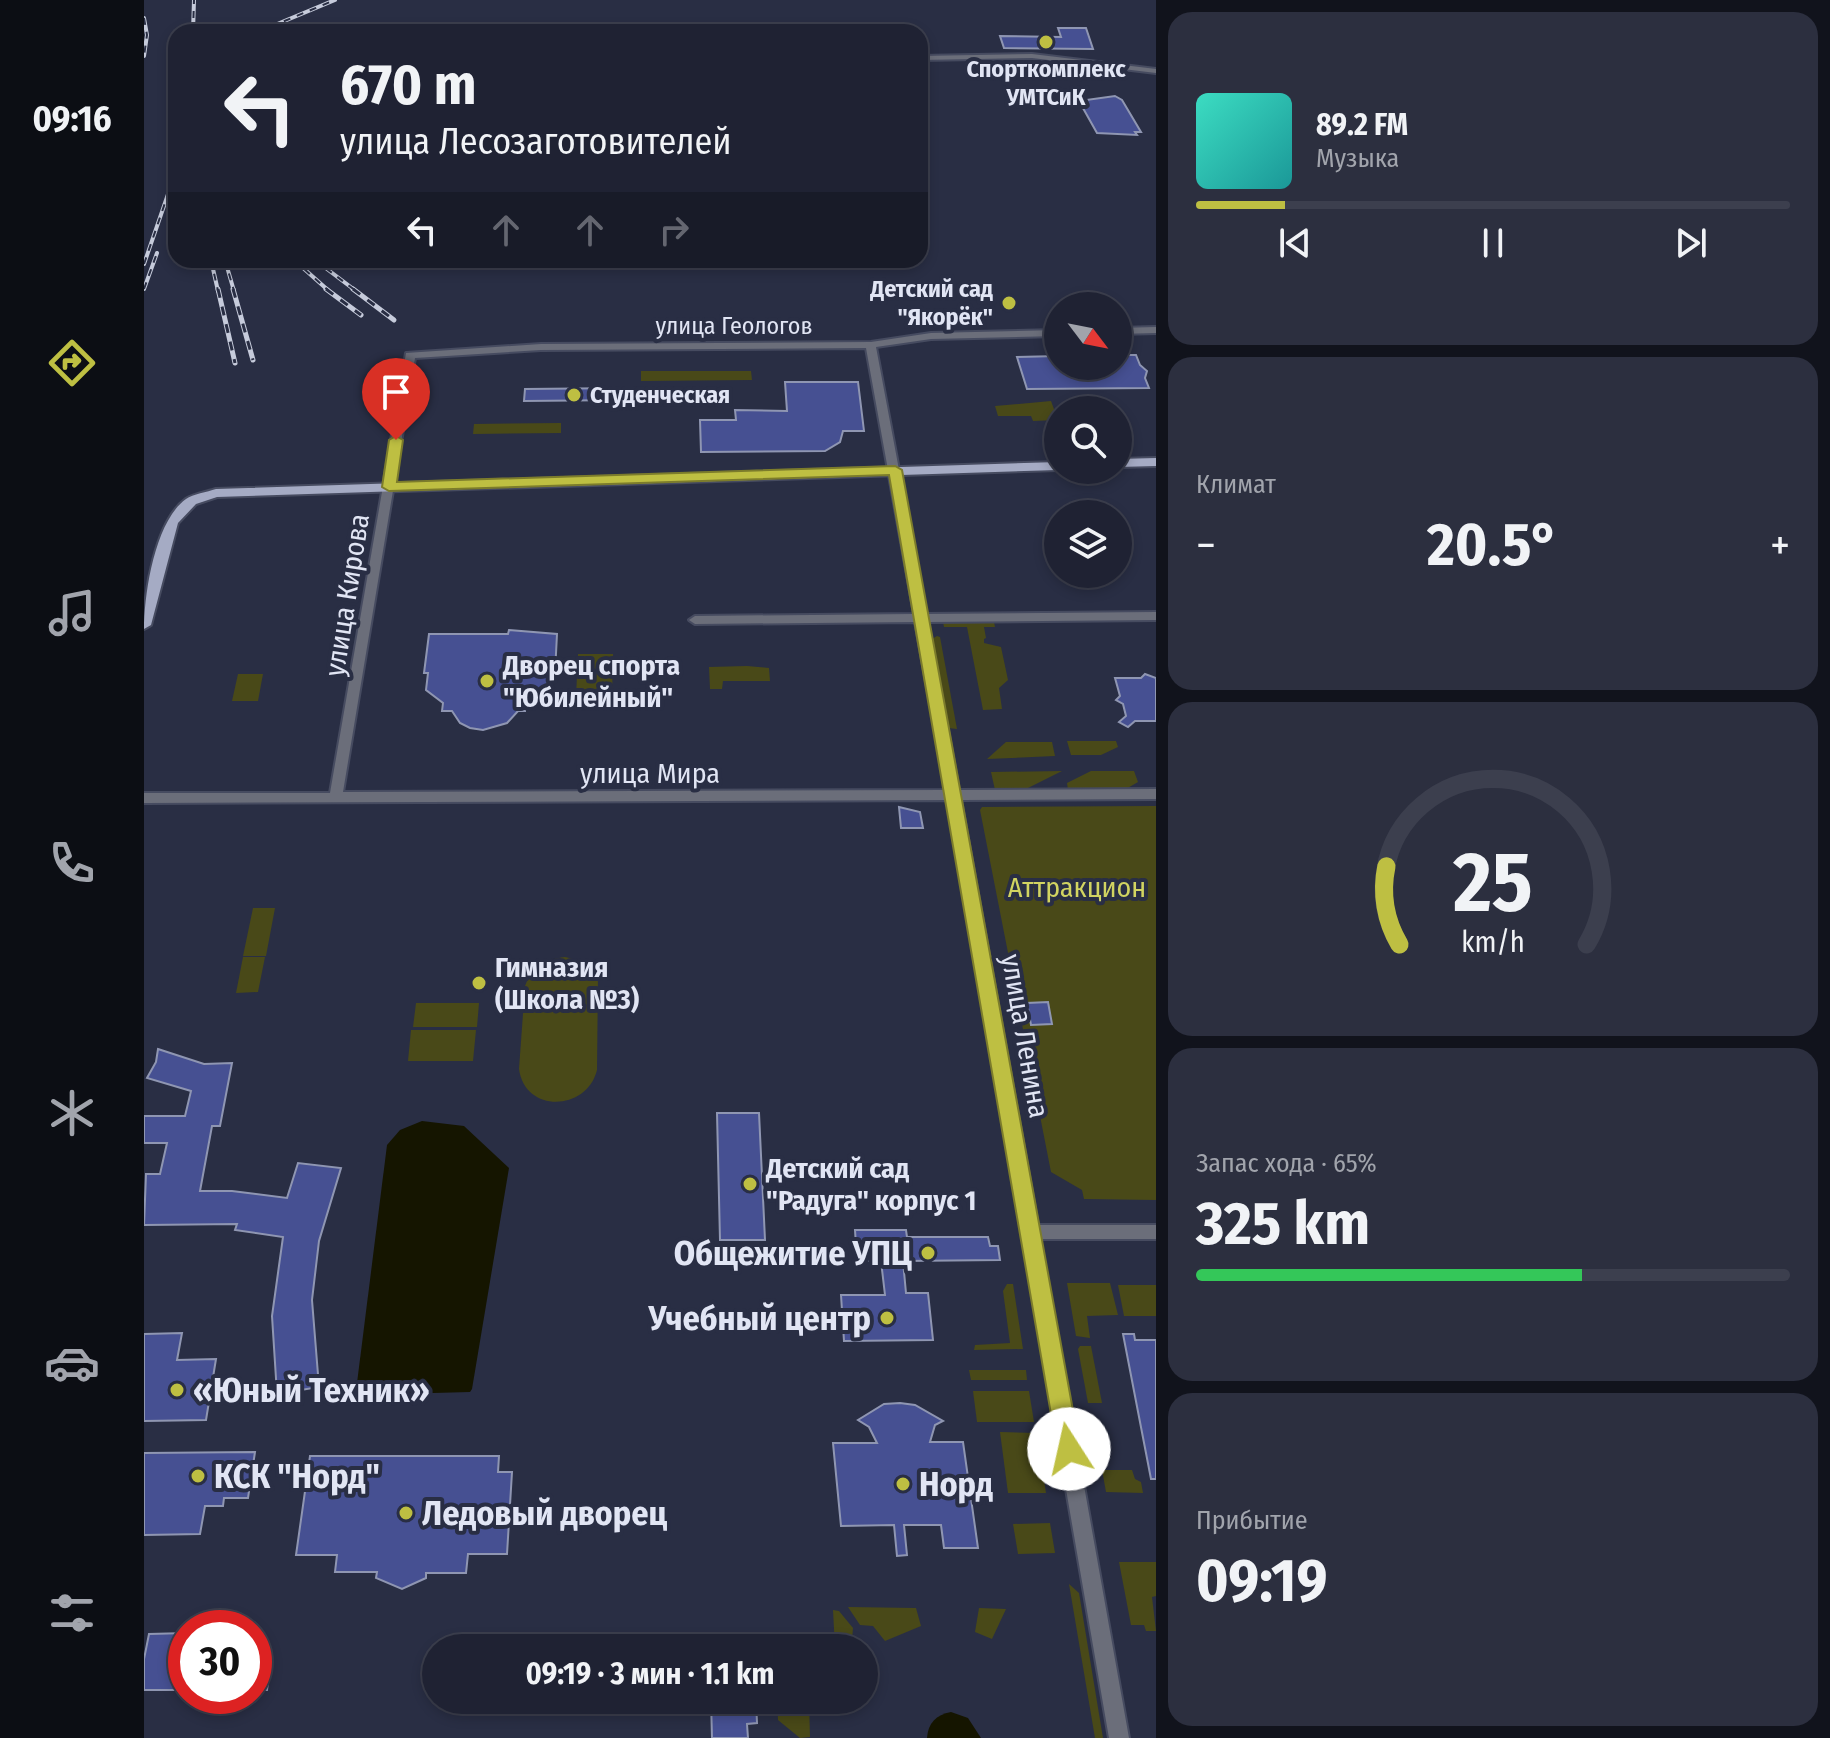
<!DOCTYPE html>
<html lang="ru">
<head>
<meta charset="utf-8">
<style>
  body { margin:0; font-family:"Fira Sans Condensed",sans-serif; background:#2c2f3f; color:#f1f3f6; height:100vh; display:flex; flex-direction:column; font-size:30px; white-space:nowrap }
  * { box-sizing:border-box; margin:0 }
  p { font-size:26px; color:#a1a4ac }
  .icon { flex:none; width:44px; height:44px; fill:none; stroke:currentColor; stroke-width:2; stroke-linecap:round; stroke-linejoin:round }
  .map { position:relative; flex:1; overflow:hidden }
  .drawer { display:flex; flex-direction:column; gap:12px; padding:12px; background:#11131c; width:674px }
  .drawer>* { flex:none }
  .banner { position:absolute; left:24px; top:24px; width:760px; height:244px; border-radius:24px; box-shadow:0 4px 12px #0003,0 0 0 2px #3c3f4e; background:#1f2233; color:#f1f3f6; overflow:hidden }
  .needle { width:52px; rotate:122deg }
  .tools { position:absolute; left:900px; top:292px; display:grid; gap:16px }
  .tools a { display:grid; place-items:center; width:88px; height:88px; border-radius:50%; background:#1f2233; box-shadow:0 4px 12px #0003,0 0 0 2px #3c3f4e; font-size:40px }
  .speed { position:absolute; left:24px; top:1610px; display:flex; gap:16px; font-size:40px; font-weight:700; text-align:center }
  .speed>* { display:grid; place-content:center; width:104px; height:104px; border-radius:50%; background:#1f2233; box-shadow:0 4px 12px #0003,0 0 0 2px #3c3f4e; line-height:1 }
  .speed .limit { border:12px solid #d22; background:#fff; color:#111 }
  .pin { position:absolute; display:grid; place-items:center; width:68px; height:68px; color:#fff; margin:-82px -34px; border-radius:50% 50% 50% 0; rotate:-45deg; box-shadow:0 0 8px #0007 }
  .pin .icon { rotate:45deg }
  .me { position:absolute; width:88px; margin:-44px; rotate:350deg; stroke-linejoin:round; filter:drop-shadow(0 0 6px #0008) }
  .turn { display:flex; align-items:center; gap:28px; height:168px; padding:0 40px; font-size:36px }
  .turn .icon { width:104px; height:104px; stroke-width:2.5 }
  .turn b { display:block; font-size:56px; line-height:68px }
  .lanes { display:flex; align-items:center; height:76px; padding:0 40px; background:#0003; justify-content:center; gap:40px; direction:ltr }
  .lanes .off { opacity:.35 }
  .big { font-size:60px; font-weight:700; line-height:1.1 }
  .drawer .widget { flex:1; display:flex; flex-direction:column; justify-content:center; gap:12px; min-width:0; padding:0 28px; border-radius:24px; background:#2c2f3f }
  .drawer .dial { align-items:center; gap:0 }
  .dial svg { height:208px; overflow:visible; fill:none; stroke:#3c3f4e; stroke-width:7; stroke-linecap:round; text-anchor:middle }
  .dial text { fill:#f1f3f6; stroke:none }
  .song { display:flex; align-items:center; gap:24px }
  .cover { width:96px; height:96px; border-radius:12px; background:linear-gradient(135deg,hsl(170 70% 55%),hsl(180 70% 35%)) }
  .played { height:8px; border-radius:4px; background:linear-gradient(90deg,#bebf42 15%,#3c3f4e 15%) }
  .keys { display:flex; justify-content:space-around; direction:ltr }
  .heat { display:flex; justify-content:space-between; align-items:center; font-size:44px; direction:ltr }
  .charge { height:12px; border-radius:6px; background:linear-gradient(90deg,#34c759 65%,#3c3f4e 0) }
  .trip { position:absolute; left:278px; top:1634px; width:456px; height:80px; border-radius:40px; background:#1f2233; box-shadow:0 4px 12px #0003,0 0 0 2px #3c3f4e; font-weight:700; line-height:80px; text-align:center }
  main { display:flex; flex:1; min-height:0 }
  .tabs { display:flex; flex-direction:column; width:144px; justify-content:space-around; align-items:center; background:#0c0e14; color:#a1a4ac }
  .tabs .icon { width:56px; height:56px }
  .tabs .current { color:#bebf42 }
  .tabs b { font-size:36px; color:#f1f3f6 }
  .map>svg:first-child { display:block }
  .green { fill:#494918 }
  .water { fill:#151500 }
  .building { fill:#465092; stroke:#8f96b2; stroke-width:2 }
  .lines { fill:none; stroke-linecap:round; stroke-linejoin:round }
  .minor-casing { stroke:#464b60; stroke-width:4 }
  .major-casing { stroke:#464b60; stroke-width:4 }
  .minor { fill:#6b6e7a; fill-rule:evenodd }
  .major { fill:#a5abc4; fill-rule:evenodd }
  .rail-far1-casing { stroke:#c6cbdb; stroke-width:4 }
  .rail-casing { stroke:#c6cbdb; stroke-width:5 }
  .rail-far1 { stroke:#292e44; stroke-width:2; stroke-dasharray:7; stroke-linecap:butt }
  .rail { stroke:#292e44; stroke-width:3; stroke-dasharray:9; stroke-linecap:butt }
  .route { fill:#bebf42; stroke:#7c7c2b; stroke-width:2 }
  .poi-dot { fill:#bebf42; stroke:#292e44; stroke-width:3 }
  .labels { text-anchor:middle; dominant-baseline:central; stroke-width:8; stroke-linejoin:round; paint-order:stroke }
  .far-poi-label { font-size:24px; font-weight:bold; fill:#e1e5f4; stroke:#292e44 }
  .far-street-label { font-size:24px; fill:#e1e5f4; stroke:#292e44 }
  .street-label { font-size:28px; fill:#e1e5f4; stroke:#292e44 }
  .poi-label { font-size:28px; font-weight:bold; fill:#e1e5f4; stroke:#292e44; text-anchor:start }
  .park-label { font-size:28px; fill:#d2d461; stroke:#292e44 }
  .near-poi-label { font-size:34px; font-weight:bold; fill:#e1e5f4; stroke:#292e44; text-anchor:start }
</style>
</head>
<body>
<main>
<nav class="tabs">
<b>09:16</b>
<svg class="icon current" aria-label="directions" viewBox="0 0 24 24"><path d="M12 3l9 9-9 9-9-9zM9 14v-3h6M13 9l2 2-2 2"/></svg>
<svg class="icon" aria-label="music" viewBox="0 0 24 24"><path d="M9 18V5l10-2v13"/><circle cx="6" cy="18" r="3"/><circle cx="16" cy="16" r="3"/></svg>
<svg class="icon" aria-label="phone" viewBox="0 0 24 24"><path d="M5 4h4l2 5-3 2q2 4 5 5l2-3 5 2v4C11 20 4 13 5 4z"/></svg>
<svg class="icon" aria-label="climate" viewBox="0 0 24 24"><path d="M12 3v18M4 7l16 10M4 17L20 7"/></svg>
<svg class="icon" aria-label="car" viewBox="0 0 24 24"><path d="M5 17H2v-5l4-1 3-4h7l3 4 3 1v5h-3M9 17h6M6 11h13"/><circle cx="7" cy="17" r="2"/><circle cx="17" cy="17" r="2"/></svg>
<svg class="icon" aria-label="filters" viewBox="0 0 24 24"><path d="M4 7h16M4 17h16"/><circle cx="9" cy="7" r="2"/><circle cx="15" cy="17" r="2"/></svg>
</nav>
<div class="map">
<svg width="1012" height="1738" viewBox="0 0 1012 1738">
  <rect width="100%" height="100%" fill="#292e44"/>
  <g class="green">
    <path d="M 497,371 L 607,371 L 608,380 L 497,381 Z"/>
    <path d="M 907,401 L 914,420 L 889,421 L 887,416 L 854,416 L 851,406 Z"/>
    <path d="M 417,423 L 417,433 L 329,434 L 330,424 Z"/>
    <path d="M 799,622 L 850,622 L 851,627 L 840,627 L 842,638 L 840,639 L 840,643 L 857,647 L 864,680 L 855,688 L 858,709 L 839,710 L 823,627 L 800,627 Z"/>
    <path d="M 793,636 L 796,637 L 813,729 L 804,728 L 788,639 Z"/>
    <path d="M 434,654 L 469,654 L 468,697 L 432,697 Z"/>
    <path d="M 603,666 L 625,668 L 626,681 L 579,681 L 578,689 L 566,689 L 565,667 Z"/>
    <path d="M 94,674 L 119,674 L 114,701 L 88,701 Z"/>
    <path d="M 923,741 L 972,741 L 974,747 L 957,755 L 927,755 Z"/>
    <path d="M 862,742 L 908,742 L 911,756 L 843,759 Z"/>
    <path d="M 918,771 L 880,790 L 851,790 L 847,772 Z"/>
    <path d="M 947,771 L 990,771 L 994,782 L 982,789 L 924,790 L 923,783 Z"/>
    <path d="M 1012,806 L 1012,1200 L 940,1199 L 938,1190 L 907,1172 L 836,810 L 838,807 Z"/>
    <path d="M 109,908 L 131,908 L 122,956 L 99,956 Z"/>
    <path d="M 99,957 L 121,957 L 114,992 L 92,993 Z"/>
    <path d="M 421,957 C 436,960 445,964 454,976 L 453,1070 C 443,1111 381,1114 375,1069 L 381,986 C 388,966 401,960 421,957 Z"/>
    <path d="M 272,1003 L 335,1003 L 333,1027 L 269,1027 Z"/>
    <path d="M 267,1030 L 332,1030 L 329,1061 L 264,1061 Z"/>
    <path d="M 923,1283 L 966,1283 L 974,1315 L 943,1316 L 946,1338 L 932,1336 Z"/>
    <path d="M 863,1284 L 869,1284 L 879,1349 L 830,1350 L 831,1345 L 866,1343 L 859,1291 Z"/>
    <path d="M 974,1285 L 1012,1285 L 1012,1316 L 980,1316 Z"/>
    <path d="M 936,1346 L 947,1346 L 958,1403 L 944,1403 L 934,1349 Z"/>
    <path d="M 825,1370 L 882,1370 L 883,1380 L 827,1380 Z"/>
    <path d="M 829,1391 L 885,1391 L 890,1422 L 833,1422 Z"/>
    <path d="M 856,1432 L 893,1433 L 902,1493 L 864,1493 Z"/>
    <path d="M 958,1470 L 988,1470 L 991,1479 L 997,1482 L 999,1493 L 962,1492 Z"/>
    <path d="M 906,1523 L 911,1553 L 874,1554 L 869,1524 Z"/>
    <path d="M 975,1562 L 1012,1562 L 1012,1596 L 1008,1597 L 1012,1631 L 1002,1631 L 1000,1625 L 987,1625 Z"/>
    <path d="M 925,1584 L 935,1593 L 959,1738 L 951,1738 Z"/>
    <path d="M 704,1607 L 772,1608 L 777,1626 L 741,1641 L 729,1626 L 716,1625 Z"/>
    <path d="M 835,1608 L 862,1609 L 848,1639 L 831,1632 Z"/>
    <path d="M 689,1610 L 695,1611 L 709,1628 L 708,1640 L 711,1648 L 691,1648 Z"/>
    <path d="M 633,1700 L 640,1700 L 641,1706 L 657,1707 L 658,1701 L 665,1701 L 666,1737 L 656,1738 L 634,1720 Z"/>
  </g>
  <g class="water">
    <path d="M 278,1121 L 320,1126 L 365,1168 L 328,1389 L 326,1392 L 216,1395 L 212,1391 L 243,1145 L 256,1130 Z"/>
    <path d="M 807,1712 L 824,1718 L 837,1738 L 783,1738 C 784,1723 792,1715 807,1712 Z"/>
  </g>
  <g class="building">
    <path d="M 914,28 L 942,28 L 949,49 L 860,48 L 856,36 L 917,37 Z"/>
    <path d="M 971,96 L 978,100 L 997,132 L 991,132 L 993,135 L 953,133 L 935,101 Z"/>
    <path d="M 974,355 L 992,355 L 996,365 L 1003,371 L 1001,378 L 1005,388 L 883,389 L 873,357 L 914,356 L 914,366 L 974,366 Z"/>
    <path d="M 641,382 L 714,382 L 720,431 L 699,431 L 696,442 L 681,451 L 557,452 L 556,420 L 592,420 L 591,410 L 643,411 Z"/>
    <path d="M 481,388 L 481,400 L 380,401 L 381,389 Z"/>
    <path d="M 365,630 L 413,634 L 411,673 L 404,673 L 403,689 L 381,701 L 381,711 L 374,711 L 363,723 L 339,730 L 326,728 L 316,723 L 308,711 L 298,711 L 299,703 L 282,690 L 284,673 L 280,673 L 285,634 L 364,634 Z"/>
    <path d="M 1001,674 L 1012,678 L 1012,721 L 991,721 L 984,727 L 975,722 L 982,716 L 979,704 L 972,700 L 976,696 L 971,678 L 997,678 Z"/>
    <path d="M 755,807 L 776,812 L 779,828 L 757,828 Z"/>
    <path d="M 904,1002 L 908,1024 L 887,1025 L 883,1003 Z"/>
    <path d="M 14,1049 L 60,1064 L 88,1063 L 76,1126 L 68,1126 L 56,1191 L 88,1191 L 143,1198 L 154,1163 L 197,1168 L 175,1241 L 168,1300 L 175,1387 L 133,1394 L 128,1316 L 139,1237 L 91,1230 L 93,1224 L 0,1225 L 2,1174 L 16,1174 L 23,1143 L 0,1143 L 0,1116 L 41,1116 L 47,1091 L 3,1078 L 12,1062 Z"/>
    <path d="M 573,1113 L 615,1113 L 621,1240 L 576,1240 Z"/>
    <path d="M 711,1230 L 762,1230 L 763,1237 L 844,1237 L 846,1246 L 854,1246 L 856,1260 L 759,1261 L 762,1293 L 784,1293 L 789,1340 L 700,1341 L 697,1295 L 741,1295 L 737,1261 L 713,1261 Z"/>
    <path d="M 38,1333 L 33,1360 L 72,1359 L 62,1420 L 0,1421 L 0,1334 Z"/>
    <path d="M 979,1334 L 990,1334 L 991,1340 L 1012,1340 L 1012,1479 L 1007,1479 Z"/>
    <path d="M 756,1403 L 771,1405 L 799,1421 L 791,1425 L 786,1442 L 819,1442 L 834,1548 L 800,1548 L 797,1525 L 760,1525 L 763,1555 L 753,1556 L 750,1525 L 697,1526 L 689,1443 L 733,1443 L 725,1427 L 714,1420 L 740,1404 Z"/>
    <path d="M 111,1452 L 104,1498 L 80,1498 L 79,1506 L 61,1506 L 56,1534 L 0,1535 L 0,1453 Z"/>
    <path d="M 166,1456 L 355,1456 L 354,1472 L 368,1472 L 363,1554 L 324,1554 L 322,1573 L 282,1573 L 282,1578 L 258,1589 L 232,1578 L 233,1572 L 191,1572 L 193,1555 L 152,1555 Z"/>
    <path d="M 42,1633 L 42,1690 L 0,1690 L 0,1659 L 5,1634 Z"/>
    <path d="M 110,1668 L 126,1668 L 123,1690 L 110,1690 Z"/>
    <path d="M 567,1700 L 612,1700 L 613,1723 L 603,1724 L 604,1738 L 568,1738 Z"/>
  </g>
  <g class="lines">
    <g class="minor-casing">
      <g id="minor">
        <path d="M 888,54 L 1012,69 L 1012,73 L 888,58 L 776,60 L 776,56 Z"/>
        <path d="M 1012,327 L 1012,333 L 974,334 L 974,328 Z"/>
        <path d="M 914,330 L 914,336 L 787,339 L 732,347 L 782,614 L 1012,612 L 1012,620 L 784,622 L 815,790 L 1012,789 L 1012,799 L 817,800 L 894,1225 L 1012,1225 L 1012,1239 L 896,1239 L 985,1738 L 965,1738 L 803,800 L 0,803 L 0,793 L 186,793 L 262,353 L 397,344 L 727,342 L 787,333 ZM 722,348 L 770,614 L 551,616 L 545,620 L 551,624 L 771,622 L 802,790 L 199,792 L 271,358 L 397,350 Z"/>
      </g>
    </g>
    <g class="major-casing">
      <g id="major">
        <path d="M 1012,458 L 1012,466 L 974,467 L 974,459 Z"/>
        <path d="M 914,462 L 914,470 L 73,497 L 52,504 L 34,523 L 7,625 L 0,629 C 0,594 11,521 42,499 C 49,494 63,492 72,489 Z"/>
      </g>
    </g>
    <use href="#minor" class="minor"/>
    <use href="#major" class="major"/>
    <g class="rail-far1-casing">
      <g id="rail-far1">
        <path d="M 0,18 L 3,35 L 0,56"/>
        <path d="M 49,32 L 50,0"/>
        <path d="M 114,32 L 191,0"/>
        <path d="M 67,260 L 74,291"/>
        <path d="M 81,260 L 90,291"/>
        <path d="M 150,260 L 185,291"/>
        <path d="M 171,260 L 212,291"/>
        <path d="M 0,264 L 32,171"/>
        <path d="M 0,289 L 13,253"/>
      </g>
    </g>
    <g class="rail-casing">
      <g id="rail">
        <path d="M 74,289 L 91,363"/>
        <path d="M 89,289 L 109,360"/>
        <path d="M 182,289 L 217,315"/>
        <path d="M 209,289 L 250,320"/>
      </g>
    </g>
    <use href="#rail-far1" class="rail-far1"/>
    <use href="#rail" class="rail"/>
  </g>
  <path class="route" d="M 252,436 L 259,440 L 253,482 L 751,466 L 758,470 L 936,1449 L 933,1457 L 925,1461 L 916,1457 L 913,1449 L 745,475 L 245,491 L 238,487 L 245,440 Z"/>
  <g class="poi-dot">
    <circle cx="902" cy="42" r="8"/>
    <circle cx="865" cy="303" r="8"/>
    <circle cx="430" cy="395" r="8"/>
    <circle cx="343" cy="681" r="8"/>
    <circle cx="335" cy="983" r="8"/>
    <circle cx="606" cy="1184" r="8"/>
    <circle cx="784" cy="1253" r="8"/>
    <circle cx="743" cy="1318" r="8"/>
    <circle cx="33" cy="1390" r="8"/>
    <circle cx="54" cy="1476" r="8"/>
    <circle cx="759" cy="1484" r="8"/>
    <circle cx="262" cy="1513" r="8"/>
  </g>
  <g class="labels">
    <g class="far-poi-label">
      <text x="902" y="69">Спорткомплекс<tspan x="902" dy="28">УМТСиК</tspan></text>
      <text x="849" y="289" text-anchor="end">Детский сад<tspan x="849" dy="28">"Якорёк"</tspan></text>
      <text x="446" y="395" text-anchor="start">Студенческая</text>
    </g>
    <g class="far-street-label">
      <text x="590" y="326">улица Геологов</text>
    </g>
    <g class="street-label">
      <text transform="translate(203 595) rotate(-81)">улица Кирова</text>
      <text x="506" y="773">улица Мира</text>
      <text transform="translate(881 1036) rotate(80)">улица Ленина</text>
    </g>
    <g class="poi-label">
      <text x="359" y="665">Дворец спорта<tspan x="359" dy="32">"Юбилейный"</tspan></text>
      <text x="351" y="967">Гимназия<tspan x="351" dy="32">(Школа №3)</tspan></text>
      <text x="622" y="1168">Детский сад<tspan x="622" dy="32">"Радуга" корпус 1</tspan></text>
    </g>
    <g class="park-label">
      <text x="933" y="887">Аттракцион</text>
    </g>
    <g class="near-poi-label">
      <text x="768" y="1253" text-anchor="end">Общежитие УПЦ</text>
      <text x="727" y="1318" text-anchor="end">Учебный центр</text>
      <text x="49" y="1390">«Юный Техник»</text>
      <text x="70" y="1476">КСК "Норд"</text>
      <text x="775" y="1484">Норд</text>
      <text x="278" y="1513">Ледовый дворец</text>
    </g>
  </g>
</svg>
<div class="tools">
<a><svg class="needle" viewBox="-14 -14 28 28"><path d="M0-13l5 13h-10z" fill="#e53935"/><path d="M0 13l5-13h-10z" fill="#a1a4ac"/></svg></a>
<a><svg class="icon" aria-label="search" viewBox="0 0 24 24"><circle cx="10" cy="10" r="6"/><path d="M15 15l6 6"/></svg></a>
<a><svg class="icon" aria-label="layers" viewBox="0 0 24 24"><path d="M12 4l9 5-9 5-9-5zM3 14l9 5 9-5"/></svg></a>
</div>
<div class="speed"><div class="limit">30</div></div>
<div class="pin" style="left:252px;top:440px;background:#d93025"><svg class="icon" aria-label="arrive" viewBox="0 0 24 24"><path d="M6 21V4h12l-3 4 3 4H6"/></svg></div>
<svg class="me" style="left:925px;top:1449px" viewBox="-20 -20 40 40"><circle r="19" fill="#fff"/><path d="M0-13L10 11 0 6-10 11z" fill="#bebf42"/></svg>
<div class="trip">09:19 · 3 мин · 1.1 km</div>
<div class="banner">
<div class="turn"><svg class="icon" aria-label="left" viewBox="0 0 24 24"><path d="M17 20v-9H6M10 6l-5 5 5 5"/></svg><div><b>670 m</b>улица Лесозаготовителей</div></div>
<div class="lanes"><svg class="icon" aria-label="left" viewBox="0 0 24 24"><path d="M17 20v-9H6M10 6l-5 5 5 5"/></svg><svg class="icon off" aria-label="ahead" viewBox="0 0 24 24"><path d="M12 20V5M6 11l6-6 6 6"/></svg><svg class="icon off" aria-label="ahead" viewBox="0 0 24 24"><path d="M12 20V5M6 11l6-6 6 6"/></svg><svg class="icon off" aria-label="right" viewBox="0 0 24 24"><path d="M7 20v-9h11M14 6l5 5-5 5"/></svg></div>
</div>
</div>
<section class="drawer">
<div class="widget">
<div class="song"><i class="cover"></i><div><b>89.2 FM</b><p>Музыка</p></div></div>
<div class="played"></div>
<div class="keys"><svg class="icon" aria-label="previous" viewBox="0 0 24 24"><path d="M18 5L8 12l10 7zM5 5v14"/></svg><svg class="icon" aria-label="pause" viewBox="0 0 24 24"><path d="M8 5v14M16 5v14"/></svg><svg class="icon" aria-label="next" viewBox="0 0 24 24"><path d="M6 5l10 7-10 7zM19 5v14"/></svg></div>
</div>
<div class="widget"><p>Климат</p>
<div class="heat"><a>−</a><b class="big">20.5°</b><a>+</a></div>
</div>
<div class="widget dial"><svg viewBox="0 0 100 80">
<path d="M14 69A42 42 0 1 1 86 69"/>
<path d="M14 69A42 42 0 0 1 9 39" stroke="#bebf42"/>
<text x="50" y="56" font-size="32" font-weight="700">25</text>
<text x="50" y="72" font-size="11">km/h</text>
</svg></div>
<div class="widget"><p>Запас хода · 65%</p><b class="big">325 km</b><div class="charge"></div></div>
<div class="widget"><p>Прибытие</p><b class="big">09:19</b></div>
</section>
</main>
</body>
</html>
